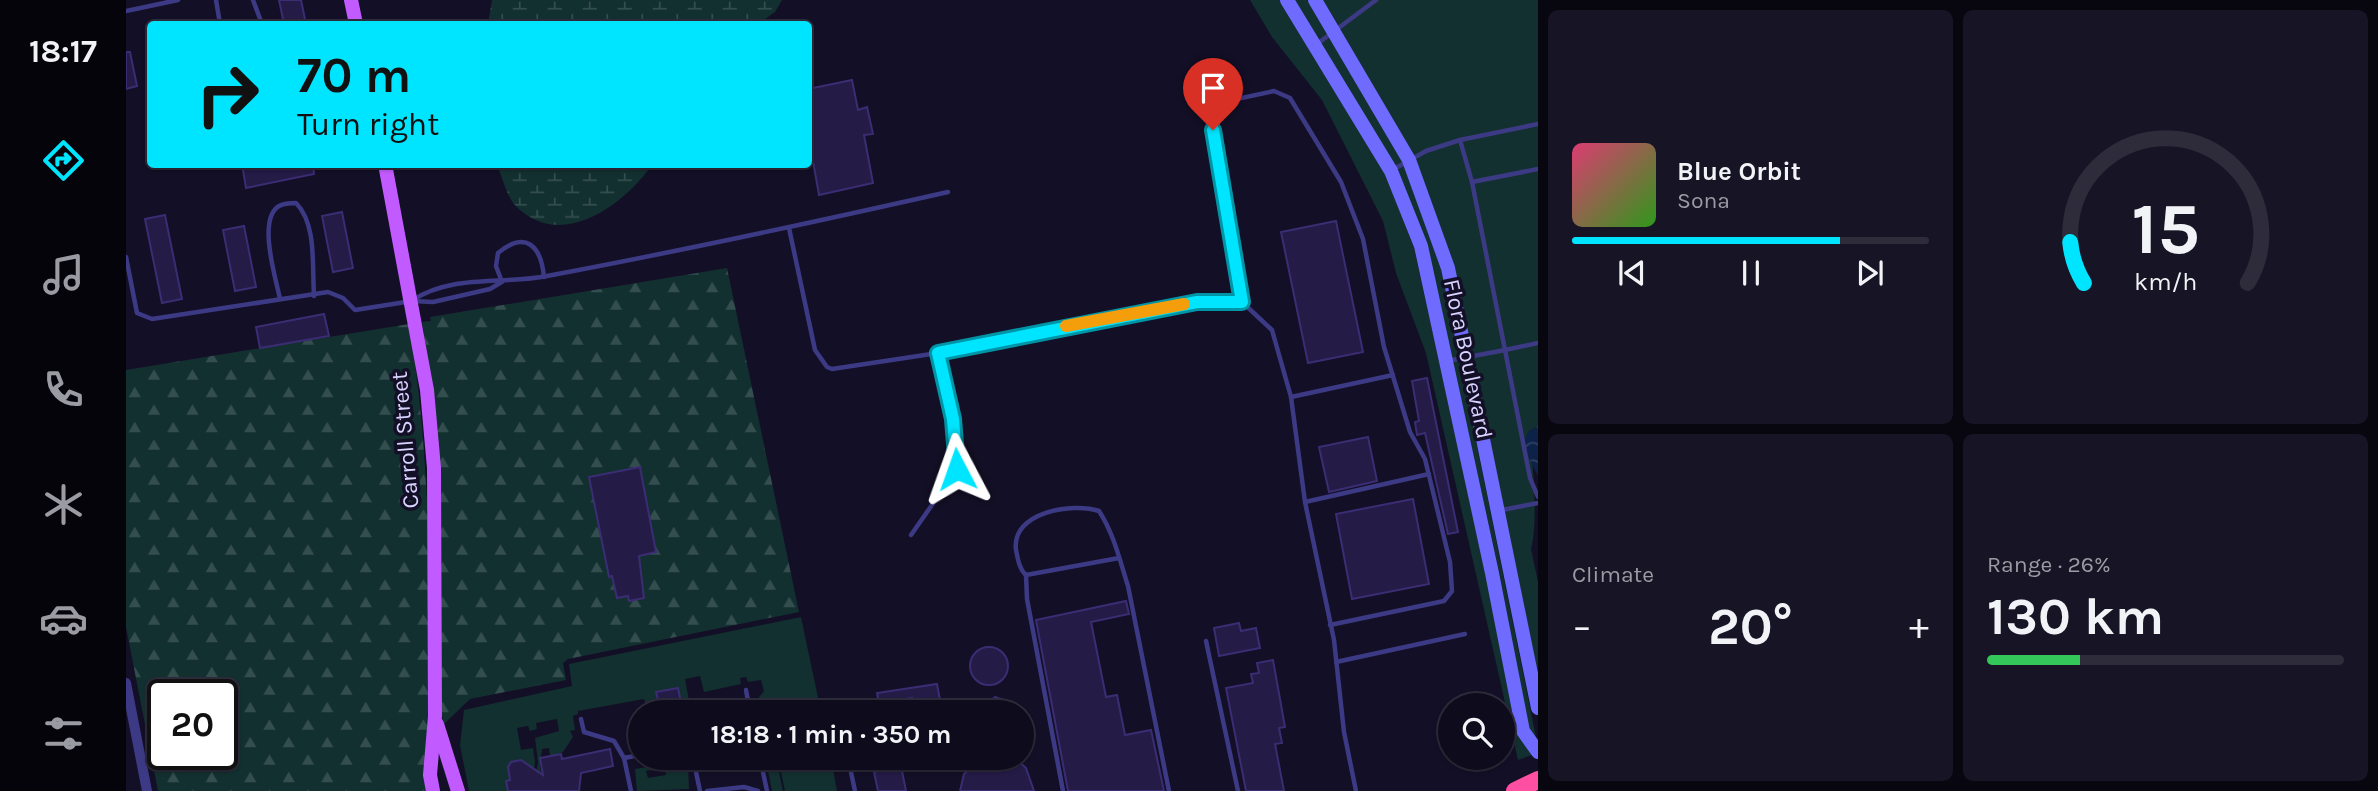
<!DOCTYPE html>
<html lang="en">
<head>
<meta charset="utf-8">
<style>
  body { margin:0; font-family:Karla,sans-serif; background:#171425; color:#f1f3f6; height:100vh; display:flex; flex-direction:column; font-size:26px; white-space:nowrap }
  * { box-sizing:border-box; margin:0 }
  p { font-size:23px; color:#9b9ba3 }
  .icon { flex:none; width:38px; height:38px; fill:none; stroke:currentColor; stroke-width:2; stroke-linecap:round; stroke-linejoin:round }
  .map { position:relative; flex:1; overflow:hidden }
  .panel { display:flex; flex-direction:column; gap:10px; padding:10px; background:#08060f; width:840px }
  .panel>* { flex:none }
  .hud { position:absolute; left:21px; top:21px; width:665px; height:147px; border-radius:7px; box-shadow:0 2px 5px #0004,0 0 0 2px #2e2b3b; background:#00e5ff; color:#111; overflow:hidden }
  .fabs { position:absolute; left:1312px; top:693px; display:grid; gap:14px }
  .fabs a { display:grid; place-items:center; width:77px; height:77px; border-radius:50%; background:#0e0b1c; box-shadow:0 2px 5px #0004,0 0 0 2px #2e2b3b; font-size:35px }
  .speed { position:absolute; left:21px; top:679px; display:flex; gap:14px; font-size:35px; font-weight:700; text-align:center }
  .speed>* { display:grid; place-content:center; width:91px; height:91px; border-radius:50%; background:#0e0b1c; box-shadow:0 2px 5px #0004,0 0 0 2px #2e2b3b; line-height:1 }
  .speed .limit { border:4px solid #111; border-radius:10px; background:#fff; color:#111 }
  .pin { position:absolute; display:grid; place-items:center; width:60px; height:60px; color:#fff; margin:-72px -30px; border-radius:50% 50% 50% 0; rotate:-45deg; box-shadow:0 0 7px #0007 }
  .pin .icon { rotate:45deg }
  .me { position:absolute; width:77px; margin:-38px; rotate:356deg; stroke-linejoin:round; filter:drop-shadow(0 0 5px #0008) }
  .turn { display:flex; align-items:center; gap:24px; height:147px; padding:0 35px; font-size:32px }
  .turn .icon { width:91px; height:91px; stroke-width:2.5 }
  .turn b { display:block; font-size:49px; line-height:60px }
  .big { font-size:52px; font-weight:700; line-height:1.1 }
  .panel .card { flex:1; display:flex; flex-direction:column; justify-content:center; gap:10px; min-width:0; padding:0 24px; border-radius:10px; background:#171425 }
  .panel .dial { align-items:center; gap:0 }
  .dial svg { height:182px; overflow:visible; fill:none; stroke:#2e2b3b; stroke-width:7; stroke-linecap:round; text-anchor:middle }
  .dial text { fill:#f1f3f6; stroke:none }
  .song { display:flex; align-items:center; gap:21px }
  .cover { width:84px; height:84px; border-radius:10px; background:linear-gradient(135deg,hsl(340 70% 55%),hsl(110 70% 35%)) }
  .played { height:7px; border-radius:4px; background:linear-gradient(90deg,#00e5ff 75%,#2e2b3b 75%) }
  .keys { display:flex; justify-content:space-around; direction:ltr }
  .heat { display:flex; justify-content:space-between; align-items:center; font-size:38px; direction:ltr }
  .charge { height:10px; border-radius:5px; background:linear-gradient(90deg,#34c759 26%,#2e2b3b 0) }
  .panel .tiles { flex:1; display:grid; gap:10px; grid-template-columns:repeat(2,1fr) }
  .trip { position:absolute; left:502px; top:700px; width:406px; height:70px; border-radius:35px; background:#0e0b1c; box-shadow:0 2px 5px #0004,0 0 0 2px #2e2b3b; font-weight:700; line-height:70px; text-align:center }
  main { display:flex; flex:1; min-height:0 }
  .dock { display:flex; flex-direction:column; width:126px; justify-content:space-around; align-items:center; background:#06040b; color:#9b9ba3 }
  .dock .icon { width:49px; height:49px }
  .dock .on { color:#00e5ff }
  .dock b { font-size:32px; color:#f1f3f6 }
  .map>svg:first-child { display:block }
  .grass { fill:#12302f }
  .forest { fill:url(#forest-firs); fill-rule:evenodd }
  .wetland { fill:url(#wetland-marsh) }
  .water { fill:url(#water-waves) }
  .building { fill:#241b47; stroke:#3b2d73; stroke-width:2 }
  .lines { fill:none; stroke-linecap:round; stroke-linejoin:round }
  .lane { stroke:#3d3a85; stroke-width:4.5 }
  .street { stroke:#3d3a85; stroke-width:10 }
  .secondary { stroke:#6f6bff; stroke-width:14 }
  .primary { stroke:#c25bff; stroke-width:14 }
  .highway { stroke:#ff4fa3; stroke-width:18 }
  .route-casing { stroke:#0095a6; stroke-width:18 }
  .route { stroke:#00e5ff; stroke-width:12 }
  .slow { stroke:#f59e0b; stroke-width:12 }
  .labels { text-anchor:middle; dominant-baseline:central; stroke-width:7; stroke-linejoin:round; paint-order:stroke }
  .street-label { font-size:23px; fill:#d9d4ff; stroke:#130f26 }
</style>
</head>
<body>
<main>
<nav class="dock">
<b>18:17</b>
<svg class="icon on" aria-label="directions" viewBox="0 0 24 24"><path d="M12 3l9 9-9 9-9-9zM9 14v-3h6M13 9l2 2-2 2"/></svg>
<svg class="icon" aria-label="music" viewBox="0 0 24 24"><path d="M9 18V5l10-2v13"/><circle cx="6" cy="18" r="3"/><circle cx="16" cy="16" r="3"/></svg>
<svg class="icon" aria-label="phone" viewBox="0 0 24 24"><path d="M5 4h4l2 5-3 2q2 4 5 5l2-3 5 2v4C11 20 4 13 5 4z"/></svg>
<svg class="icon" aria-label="climate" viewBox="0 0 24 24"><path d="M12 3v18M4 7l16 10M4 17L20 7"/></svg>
<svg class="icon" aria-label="car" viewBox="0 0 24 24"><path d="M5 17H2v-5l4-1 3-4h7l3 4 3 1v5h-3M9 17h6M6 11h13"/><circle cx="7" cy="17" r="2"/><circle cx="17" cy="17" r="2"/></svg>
<svg class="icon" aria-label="filters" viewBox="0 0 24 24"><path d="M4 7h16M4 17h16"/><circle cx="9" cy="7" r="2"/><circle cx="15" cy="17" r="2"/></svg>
</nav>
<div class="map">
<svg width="1412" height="791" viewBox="0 0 1412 791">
  <defs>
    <pattern id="forest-firs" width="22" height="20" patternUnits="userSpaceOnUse" patternTransform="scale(1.75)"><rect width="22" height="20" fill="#12302f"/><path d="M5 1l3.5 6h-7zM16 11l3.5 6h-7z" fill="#344d4e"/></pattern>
    <pattern id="wetland-marsh" width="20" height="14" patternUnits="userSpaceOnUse" patternTransform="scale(1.75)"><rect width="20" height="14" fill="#12302f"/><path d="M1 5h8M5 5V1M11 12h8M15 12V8" fill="none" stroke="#344d4e"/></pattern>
    <pattern id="water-waves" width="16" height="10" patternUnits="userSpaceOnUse" patternTransform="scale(1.75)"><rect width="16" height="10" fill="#0c2248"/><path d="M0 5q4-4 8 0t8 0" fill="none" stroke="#2f4163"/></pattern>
  </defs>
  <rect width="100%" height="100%" fill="#130f26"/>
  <g class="grass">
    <path d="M 1124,0 L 1154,0 L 1259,173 L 1288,248 L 1360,574 L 1390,733 L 1406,755 L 1392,760 L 1300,353 L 1270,273 L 1257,221 L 1196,100 L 1146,37 Z"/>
    <path d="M 1169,0 L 1182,0 L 1277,162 L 1315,269 L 1411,742 L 1403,729 L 1373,571 L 1301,245 L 1271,168 Z"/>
    <path d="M 1197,0 L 1412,0 L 1412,426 L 1402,432 C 1408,461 1412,525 1405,549 L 1412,582 L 1412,675 L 1328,266 L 1289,157 Z"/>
    <path d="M 675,617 L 695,712 L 643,712 L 641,708 L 631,711 L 629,702 L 638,691 L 635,680 L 622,682 L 620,677 L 614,678 L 615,684 L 578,692 L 574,676 L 559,679 L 565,712 L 557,712 L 552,688 L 531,692 L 531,712 L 522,712 L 518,699 L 452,711 L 452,714 L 447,716 L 449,730 L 444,731 L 447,737 L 437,752 L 424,756 L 423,748 L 416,749 L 414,767 L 417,783 L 409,782 L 412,762 L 409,738 L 433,731 L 431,719 L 410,723 L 411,729 L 404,731 L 402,726 L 391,728 L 395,750 L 407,748 L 409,761 L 407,780 L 403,778 L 400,763 L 395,760 L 385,762 L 382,767 L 384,780 L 380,781 L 382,791 L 343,791 L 334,745 L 338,710 L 446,686 L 443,664 Z"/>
    <path d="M 652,758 L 705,758 L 711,791 L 659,791 Z"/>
    <path d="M 555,759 L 562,765 L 563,789 L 511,791 L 509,769 L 526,766 L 527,770 L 520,771 L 522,778 L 540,775 L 539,767 L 532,769 L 531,764 Z"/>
    <path d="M 651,762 L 657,791 L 646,791 L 641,766 Z"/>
  </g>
  <g class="forest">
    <path d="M 601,268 L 673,612 L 442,659 L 437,663 L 440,680 L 344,699 L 318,724 L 316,715 L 307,389 L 296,322 L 305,321 L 304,317 Z"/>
    <path d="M 283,324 C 309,479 304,637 300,791 L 32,791 L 0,627 L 0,370 ZM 37,695 L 96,695 L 96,754 L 37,754 Z"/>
  </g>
  <g class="wetland">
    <path d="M 366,0 L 656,0 L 649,12 L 632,24 L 362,24 Z"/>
    <path d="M 371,165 L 526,165 C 497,206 433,253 388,204 C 380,194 376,176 371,165 Z"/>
  </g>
  <path class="water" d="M 1412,426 L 1412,476 L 1396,444 L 1402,432 Z"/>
  <g class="building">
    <path d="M 153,0 L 175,0 L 180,24 L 158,24 Z"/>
    <path d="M 0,52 L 4,52 L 11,86 L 0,89 Z"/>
    <path d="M 726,80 L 732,110 L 741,107 L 747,134 L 738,135 L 747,183 L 693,195 L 687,161 L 682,162 L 682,89 Z"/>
    <path d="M 116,164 L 187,164 L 188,174 L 120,188 Z"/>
    <path d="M 216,212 L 227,268 L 207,272 L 196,216 Z"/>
    <path d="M 39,215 L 56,299 L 36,303 L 19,219 Z"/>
    <path d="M 1210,221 L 1237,352 L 1182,363 L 1155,232 Z"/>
    <path d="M 118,226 L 130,287 L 109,291 L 97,230 Z"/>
    <path d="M 198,314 L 203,336 L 134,348 L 130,327 Z"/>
    <path d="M 1301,378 L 1332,532 L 1322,534 L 1299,433 L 1291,435 L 1289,422 L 1293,421 L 1286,381 Z"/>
    <path d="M 1242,437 L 1251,481 L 1203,492 L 1193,447 Z"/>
    <path d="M 514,467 L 530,552 L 513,556 L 518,598 L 503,601 L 502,596 L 491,598 L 486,576 L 483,577 L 463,477 Z"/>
    <path d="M 1287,499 L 1303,584 L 1226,599 L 1210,514 Z"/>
    <path d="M 1000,601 L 1003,614 L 965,622 L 980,697 L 991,695 L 999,735 L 1025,730 L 1038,791 L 942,791 L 910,620 Z"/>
    <path d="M 1113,623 L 1115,631 L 1130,628 L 1134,648 L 1093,656 L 1088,628 Z"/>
    <circle cx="863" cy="666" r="19"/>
    <path d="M 1147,660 L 1159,727 L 1153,728 L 1156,743 L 1149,744 L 1158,791 L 1120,791 L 1100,688 L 1127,683 L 1125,674 L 1133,673 L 1131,663 Z"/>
    <path d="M 811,684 L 814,700 L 788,705 L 786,698 L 753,704 L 751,693 Z"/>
    <path d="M 552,688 L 557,712 L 535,712 L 530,692 Z"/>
    <path d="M 869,697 L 887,703 L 896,712 L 849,712 Z"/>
    <path d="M 484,749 L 487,766 L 455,773 L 453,791 L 382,791 L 380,781 L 384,780 L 382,767 L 385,762 L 395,760 L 417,775 L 414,758 L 435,754 L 436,759 Z"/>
    <path d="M 583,758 L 623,758 L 623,762 L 585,770 Z"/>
    <path d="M 855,758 L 890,759 L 900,768 L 908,791 L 834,791 L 838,774 Z"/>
    <path d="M 775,766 L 780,791 L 752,791 L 748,772 Z"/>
  </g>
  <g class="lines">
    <g class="lane">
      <path d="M 90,0 L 94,24"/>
      <path d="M 127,0 L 136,24"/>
      <path d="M 0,11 L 52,0"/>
      <path d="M 1191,44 L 1250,0"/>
      <path d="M 1268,169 L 1300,151 L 1334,140"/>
      <path d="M 1346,182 L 1412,169"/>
      <path d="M 663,228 L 689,350 L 701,367 L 706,369 L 812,353 L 1071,302 L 1116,302 L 1146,330 L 1165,397 L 1179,502 L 1208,640 L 1218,732 L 1230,791"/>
      <path d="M 0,257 L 11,313 L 26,319 L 202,292 L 217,298 L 229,310 L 286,301 L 307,302 L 364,289 L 374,283"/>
      <path d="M 376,282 L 370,266 L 372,253 C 400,230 415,246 418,277"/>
      <path d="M 154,299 C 150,279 131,219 153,206 C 157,204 165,203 170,203 C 191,224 186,267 188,296"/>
      <path d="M 287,300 C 326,274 376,285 421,276 C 555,251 689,222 822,192"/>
      <path d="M 1116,301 L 1083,105 L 1148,91 L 1164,98 L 1215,182 L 1237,239 L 1258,347 L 1284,432 L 1299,459 L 1324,562 L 1326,591 L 1318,601 L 1204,625"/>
      <path d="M 1412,343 L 1379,350 L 1404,478 L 1412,497"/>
      <path d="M 1321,361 L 1379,350 L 1346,182 L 1334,140 L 1412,124"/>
      <path d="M 1165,397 L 1267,375"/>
      <path d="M 1179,502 L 1303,474"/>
      <path d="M 1376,510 L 1412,503"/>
      <path d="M 785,535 L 831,469 L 827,419 L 812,353"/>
      <path d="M 993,558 L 900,575 C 893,569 892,559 890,550 C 885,512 947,502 973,511 C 988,534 994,561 1002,586 L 1043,791"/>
      <path d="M 900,575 L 901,599 L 937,791"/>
      <path d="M 1080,641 L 1112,791"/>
      <path d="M 1210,662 L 1339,634"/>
      <path d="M 620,690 L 624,712"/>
      <path d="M 777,712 L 815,705"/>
      <path d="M 455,719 L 458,732 L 488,741 L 498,758 L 514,755"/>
      <path d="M 498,758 L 505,791"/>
      <path d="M 567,758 L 574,791"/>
      <path d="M 634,758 L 641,791"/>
      <path d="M 722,758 L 729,791"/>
      <path d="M 581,791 L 618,787 L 632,791"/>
    </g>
    <path class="street" d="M 0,683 L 21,791"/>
    <g class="secondary">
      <path d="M 1161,0 L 1265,171 L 1295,246 L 1366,573 L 1397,731 L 1412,752"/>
      <path d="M 1189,0 L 1283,160 L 1322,268 L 1412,708"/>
    </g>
    <g class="primary">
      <path d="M 225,0 L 230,24"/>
      <path d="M 259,164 L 301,390 L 308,468 L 309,716 L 304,775 L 307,791"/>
      <path d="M 311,724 L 332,791"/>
    </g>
    <path class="highway" d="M 1389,791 L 1412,780"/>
  </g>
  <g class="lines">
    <g class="route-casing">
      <path id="route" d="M 831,469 L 827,419 L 812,353 L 1071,302 L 1116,302 L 1087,130"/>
    </g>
    <use href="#route" class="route"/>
    <path class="slow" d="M 940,326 L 1058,304"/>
  </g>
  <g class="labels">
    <g class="street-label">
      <text transform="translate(1342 359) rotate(78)">Flora Boulevard</text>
      <text transform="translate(279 440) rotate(-95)">Carroll Street</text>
    </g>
  </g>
</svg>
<div class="fabs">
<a><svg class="icon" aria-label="search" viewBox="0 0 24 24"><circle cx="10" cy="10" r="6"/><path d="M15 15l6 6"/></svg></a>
</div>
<div class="speed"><div class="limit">20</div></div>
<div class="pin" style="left:1087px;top:130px;background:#d93025"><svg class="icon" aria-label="arrive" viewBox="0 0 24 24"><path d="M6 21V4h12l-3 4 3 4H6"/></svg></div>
<svg class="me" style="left:831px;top:469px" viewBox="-20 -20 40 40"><path d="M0-17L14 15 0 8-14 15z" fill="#00e5ff" stroke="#fff" stroke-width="4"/></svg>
<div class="trip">18:18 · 1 min · 350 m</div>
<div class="hud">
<div class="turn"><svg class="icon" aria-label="right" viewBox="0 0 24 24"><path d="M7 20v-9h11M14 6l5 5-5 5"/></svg><div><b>70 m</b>Turn right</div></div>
</div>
</div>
<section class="panel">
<div class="tiles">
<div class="card">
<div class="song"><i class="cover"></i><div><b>Blue Orbit</b><p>Sona</p></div></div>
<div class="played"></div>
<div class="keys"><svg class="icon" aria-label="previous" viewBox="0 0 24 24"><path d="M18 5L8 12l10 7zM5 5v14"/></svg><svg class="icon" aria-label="pause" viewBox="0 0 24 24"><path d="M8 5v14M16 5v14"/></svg><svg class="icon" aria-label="next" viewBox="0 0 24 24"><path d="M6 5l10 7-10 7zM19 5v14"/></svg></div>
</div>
<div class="card dial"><svg viewBox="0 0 100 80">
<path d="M14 69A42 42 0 1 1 86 69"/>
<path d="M14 69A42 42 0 0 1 8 51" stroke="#00e5ff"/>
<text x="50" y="56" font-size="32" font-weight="700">15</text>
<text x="50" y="72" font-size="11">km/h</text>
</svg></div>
<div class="card"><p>Climate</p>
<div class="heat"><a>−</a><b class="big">20°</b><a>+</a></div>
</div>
<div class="card"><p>Range · 26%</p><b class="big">130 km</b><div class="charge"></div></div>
</div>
</section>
</main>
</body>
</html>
